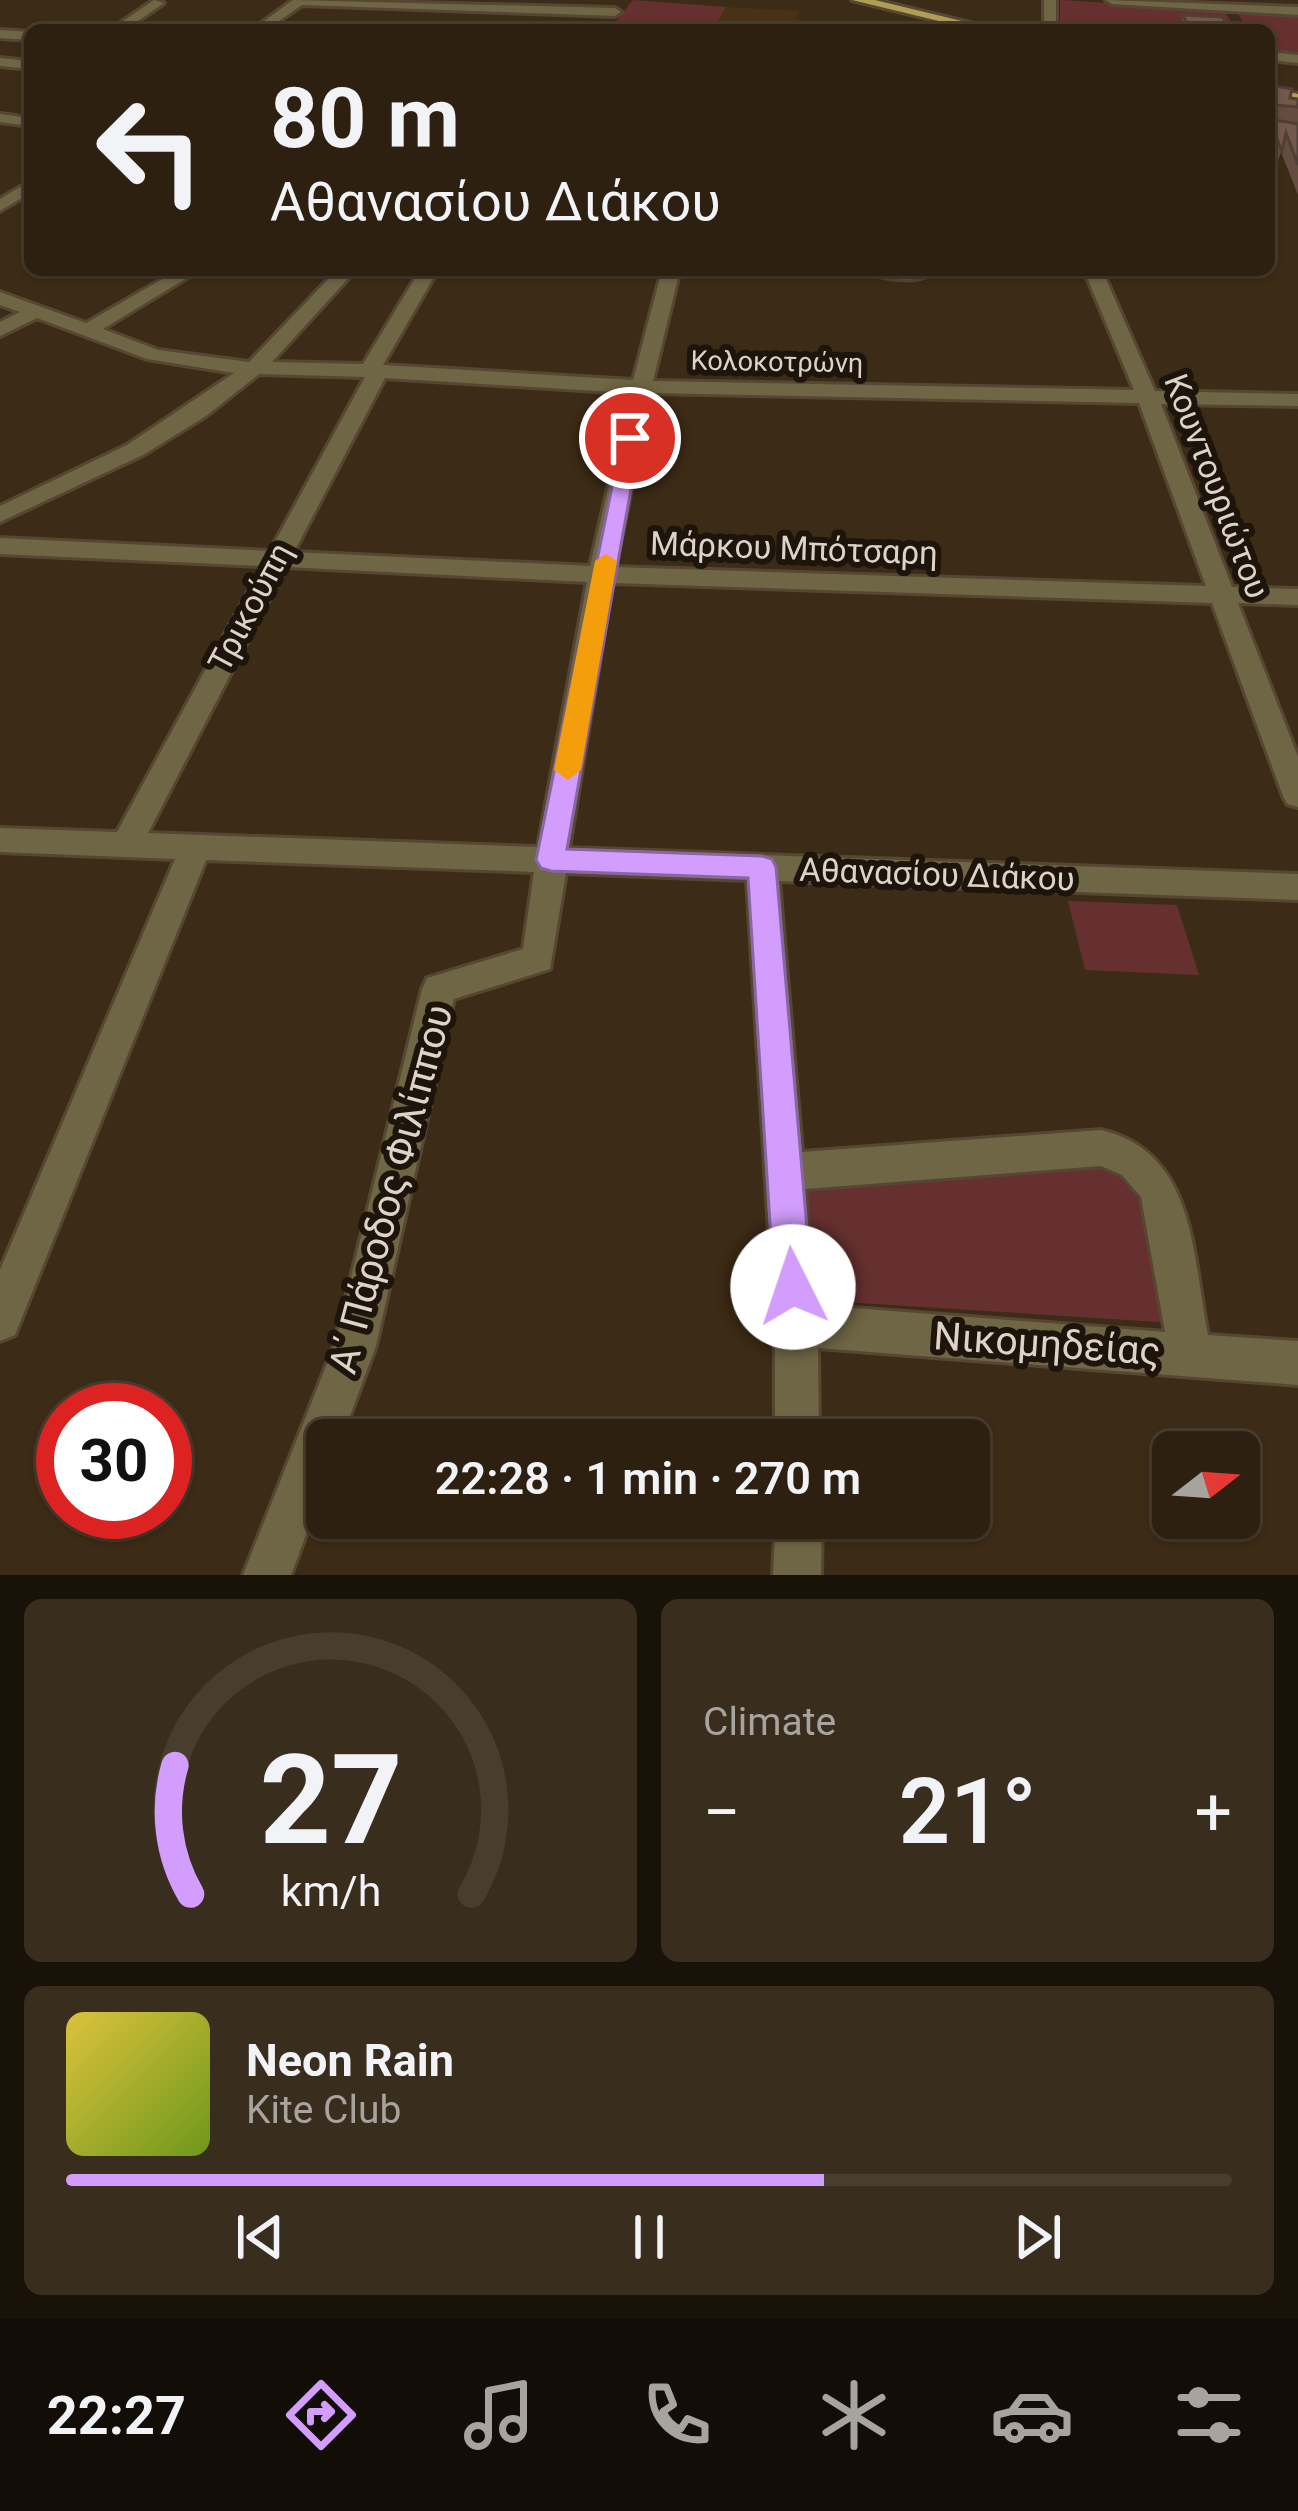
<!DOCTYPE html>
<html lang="en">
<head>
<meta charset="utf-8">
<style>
  body { margin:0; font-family:Roboto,sans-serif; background:#392d1e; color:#f1f3f6; height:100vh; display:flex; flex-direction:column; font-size:45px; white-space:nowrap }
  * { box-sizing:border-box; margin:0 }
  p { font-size:39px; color:#a7a39f }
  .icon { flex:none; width:66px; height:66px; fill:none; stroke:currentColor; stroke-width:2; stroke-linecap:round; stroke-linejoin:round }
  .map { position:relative; height:1575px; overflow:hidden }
  .panel { display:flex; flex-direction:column; gap:24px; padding:24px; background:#191209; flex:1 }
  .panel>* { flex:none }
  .guide { position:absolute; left:24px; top:24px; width:1251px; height:252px; border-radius:18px; box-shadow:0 3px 9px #0004,0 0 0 3px #483e30; background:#2d2010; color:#f1f3f6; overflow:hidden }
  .needle { width:78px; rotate:73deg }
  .fabs { position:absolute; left:1152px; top:1431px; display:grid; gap:24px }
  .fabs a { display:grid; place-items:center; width:108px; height:108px; border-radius:18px; background:#2d2010; box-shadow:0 3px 9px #0004,0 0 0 3px #483e30; font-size:60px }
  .speed { position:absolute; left:36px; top:1383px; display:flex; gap:24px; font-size:60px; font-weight:700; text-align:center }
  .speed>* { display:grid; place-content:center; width:156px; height:156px; border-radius:50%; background:#2d2010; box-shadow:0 3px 9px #0004,0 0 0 3px #483e30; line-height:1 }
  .speed .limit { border:18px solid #d22; background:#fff; color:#111 }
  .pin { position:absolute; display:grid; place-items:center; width:102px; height:102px; color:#fff; margin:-51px; border:6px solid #fff; border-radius:50%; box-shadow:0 3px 12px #0007 }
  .me { position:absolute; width:132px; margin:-66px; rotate:356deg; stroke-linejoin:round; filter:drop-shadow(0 0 9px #0008) }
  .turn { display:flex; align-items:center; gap:42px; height:252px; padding:0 48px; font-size:54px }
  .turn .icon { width:156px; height:156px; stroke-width:2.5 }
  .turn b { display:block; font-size:84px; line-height:102px }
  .big { font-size:90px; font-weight:600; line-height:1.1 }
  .panel .tile { flex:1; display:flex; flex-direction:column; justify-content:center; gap:18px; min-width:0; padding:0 42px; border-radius:18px; background:#392d1e }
  .panel .dial { align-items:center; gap:0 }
  .dial svg { height:312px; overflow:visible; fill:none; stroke:#483e30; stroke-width:7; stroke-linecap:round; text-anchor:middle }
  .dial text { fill:#f1f3f6; stroke:none }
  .song { display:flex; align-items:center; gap:36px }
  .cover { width:144px; height:144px; border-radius:18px; background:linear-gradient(135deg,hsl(50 70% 55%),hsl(80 70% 35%)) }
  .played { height:12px; border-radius:6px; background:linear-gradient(90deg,#d29dfd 65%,#483e30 65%) }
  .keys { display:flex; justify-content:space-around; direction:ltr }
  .heat { display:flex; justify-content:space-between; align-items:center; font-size:66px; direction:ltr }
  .panel .tiles { flex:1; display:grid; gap:24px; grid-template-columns:1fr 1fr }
  .tile:last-child { grid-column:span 2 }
  .trip { position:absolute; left:306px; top:1419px; width:684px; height:120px; border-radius:18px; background:#2d2010; box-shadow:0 3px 9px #0004,0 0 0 3px #483e30; font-weight:600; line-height:120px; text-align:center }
  .tab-bar { display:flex; height:192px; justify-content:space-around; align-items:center; background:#120d06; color:#a7a39f }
  .tab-bar .icon { width:84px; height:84px }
  .tab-bar .current { color:#d29dfd }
  .tab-bar b { font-size:54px; color:#f1f3f6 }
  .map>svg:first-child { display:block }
  .built { fill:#483217 }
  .green { fill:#673030 }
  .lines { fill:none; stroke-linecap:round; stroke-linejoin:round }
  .minor-casing { stroke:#564632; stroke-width:6 }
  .major-casing { stroke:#564632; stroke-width:6 }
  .minor { fill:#6f6645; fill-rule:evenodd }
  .major { fill:#b09d56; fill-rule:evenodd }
  .wall { fill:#644c40 }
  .building { fill:#74584b; stroke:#513e34; stroke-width:3 }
  .route { fill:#d29dfd; stroke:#8866a4; stroke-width:3 }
  .slow { fill:#f59e0b }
  .labels { text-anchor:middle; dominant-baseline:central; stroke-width:12; stroke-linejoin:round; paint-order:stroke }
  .far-street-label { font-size:27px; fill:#ded3c7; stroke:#1d150c }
  .street-label { font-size:33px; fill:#ded3c7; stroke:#1d150c }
  .near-street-label { font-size:39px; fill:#ded3c7; stroke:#1d150c }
</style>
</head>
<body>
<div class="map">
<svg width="1298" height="1575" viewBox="0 0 1298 1575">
  <rect width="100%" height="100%" fill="#3c2b16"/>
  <path class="built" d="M 726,7 L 802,11 L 795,18 L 841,30 L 712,30 Z"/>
  <g class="green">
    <path d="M 633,0 L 726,7 L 712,30 L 609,30 Z"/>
    <path d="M 1060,0 L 1224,10 L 1236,30 L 1060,21 Z"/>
    <path d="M 1235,10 L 1298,14 L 1298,55 L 1269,54 L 1269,30 L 1249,30 Z"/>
    <path d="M 1068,901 L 1177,905 L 1199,975 L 1085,970 Z"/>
    <path d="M 1102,1165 L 1136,1176 L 1174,1323 L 812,1300 L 804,1185 Z"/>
  </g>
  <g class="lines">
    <g class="minor-casing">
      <g id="minor">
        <path d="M 154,0 L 164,3 L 125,30 L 110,30 Z"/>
        <path d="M 293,0 L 615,8 L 621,12 L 615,16 L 302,5 L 266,30 L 252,30 Z"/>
        <rect x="1044" y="0" width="12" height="30"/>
        <path d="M 1106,0 L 1298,7 L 1298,15 L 1112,4 Z"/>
        <path d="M 912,26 L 935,30 L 906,30 Z"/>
        <path d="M 0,30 L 30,32 L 30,40 L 0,38 Z"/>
        <path d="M 1269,52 L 1298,55 L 1298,63 L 1269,60 Z"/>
        <path d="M 0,58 L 30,61 L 30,69 L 0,66 Z"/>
        <path d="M 0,114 L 30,118 L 30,126 L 0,122 Z"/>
        <path d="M 30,181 L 30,193 L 0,211 L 0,199 Z"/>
        <path d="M 178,270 L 200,270 L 103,329 L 158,350 L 249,362 L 337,270 L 356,270 L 272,362 L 363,364 L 420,270 L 438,270 L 383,365 L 633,380 L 662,270 L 680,270 L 653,381 L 1134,390 L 1084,270 L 1102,270 L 1155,391 L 1298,394 L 1298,406 L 1161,404 L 1232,587 L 1298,589 L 1298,605 L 1238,603 L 1298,757 L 1298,807 L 1287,804 L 1283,796 L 1212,603 L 612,583 L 569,848 L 1298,874 L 1298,900 L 779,881 L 802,1152 L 1101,1130 C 1196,1152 1192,1255 1208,1335 L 1298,1341 L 1298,1385 L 818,1348 L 819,1440 L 775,1440 L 775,1325 L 747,880 L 566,873 L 550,969 L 454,999 L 376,1346 L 341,1440 L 327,1440 L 327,1478 L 291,1575 L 243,1575 L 334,1346 L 422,989 L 427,978 L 523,949 L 534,872 L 206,860 L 15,1335 L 0,1341 L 0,1270 L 175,859 L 0,852 L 0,828 L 117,832 L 262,566 L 0,554 L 0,538 L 270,551 L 365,377 L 259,374 L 206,416 L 143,455 L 0,522 L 0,506 L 127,445 L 234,373 L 147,359 L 37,318 L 0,336 L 0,322 L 20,312 L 0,305 L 0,292 L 86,323 ZM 385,378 L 630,393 L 590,566 L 294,552 ZM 651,393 L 1139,403 L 1206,586 L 615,567 ZM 286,567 L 587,582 L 538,847 L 148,833 ZM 1101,1166 L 1122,1175 L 1141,1197 L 1165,1332 L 815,1305 L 805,1189 Z"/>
        <path d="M 865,270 L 927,270 L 930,274 C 916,284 879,279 865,270 Z"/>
        <path d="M 776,1518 L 822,1518 L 821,1575 L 773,1575 Z"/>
      </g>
    </g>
    <g class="major-casing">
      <g id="major">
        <path d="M 852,0 L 875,0 L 999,30 L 976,30 Z"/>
        <path d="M 1269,87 L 1298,94 L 1298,102 L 1269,95 Z"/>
      </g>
    </g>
    <use href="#minor" class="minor"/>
    <use href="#major" class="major"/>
  </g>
  <g class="wall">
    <path d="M 1183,15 L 1228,30 L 1179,30 Z"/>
    <path d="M 1269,85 L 1290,98 L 1298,99 L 1298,123 L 1278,121 L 1298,124 L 1298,195 L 1281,152 L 1276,167 L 1269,150 Z"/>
  </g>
  <g class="building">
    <path d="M 1183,15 L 1223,17 L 1228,30 L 1190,30 Z"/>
    <path d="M 1115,23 L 1148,30 L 1102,30 Z"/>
    <path d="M 1269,85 L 1292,89 L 1290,98 L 1298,99 L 1298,107 L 1275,105 L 1270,119 L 1298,124 L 1298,165 L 1286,133 L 1282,151 L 1269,120 Z"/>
  </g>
  <path class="route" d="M 623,433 L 640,438 L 567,849 L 762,856 L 772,859 L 776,867 L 812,1287 L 806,1300 L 793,1306 L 780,1300 L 774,1287 L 748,878 L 551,871 L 541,868 L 536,860 Z"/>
  <path class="slow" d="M 606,554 L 617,561 L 581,770 L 568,780 L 554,770 L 595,561 Z"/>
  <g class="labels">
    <g class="far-street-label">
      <text transform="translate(777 362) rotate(1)">Κολοκοτρώνη</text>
    </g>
    <g class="street-label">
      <text transform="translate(1217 486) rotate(69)">Κουντουριώτου</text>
      <text transform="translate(794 548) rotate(2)">Μάρκου Μπότσαρη</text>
      <text transform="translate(250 607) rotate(-62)">Τρικούπη</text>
      <text transform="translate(937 874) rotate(2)">Αθανασίου Διάκου</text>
    </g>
    <g class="near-street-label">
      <text transform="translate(391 1189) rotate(-75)">Α΄ Πάροδος Φιλίππου</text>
      <text transform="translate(1047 1344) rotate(4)">Νικομηδείας</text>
    </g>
  </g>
</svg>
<div class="fabs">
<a><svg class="needle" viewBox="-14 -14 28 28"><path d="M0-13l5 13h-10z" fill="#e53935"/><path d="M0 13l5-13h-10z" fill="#a7a39f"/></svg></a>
</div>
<div class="speed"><div class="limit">30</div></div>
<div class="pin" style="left:630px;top:438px;background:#d93025"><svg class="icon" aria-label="arrive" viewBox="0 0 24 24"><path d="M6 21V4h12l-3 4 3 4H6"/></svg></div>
<svg class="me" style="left:793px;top:1287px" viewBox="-20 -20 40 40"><circle r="19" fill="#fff"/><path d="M0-13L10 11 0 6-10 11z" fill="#d29dfd"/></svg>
<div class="trip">22:28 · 1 min · 270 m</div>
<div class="guide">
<div class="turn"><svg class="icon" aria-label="left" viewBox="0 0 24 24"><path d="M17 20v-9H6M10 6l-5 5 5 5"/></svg><div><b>80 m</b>Αθανασίου Διάκου</div></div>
</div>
</div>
<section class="panel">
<div class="tiles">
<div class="tile dial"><svg viewBox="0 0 100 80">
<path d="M14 69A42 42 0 1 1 86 69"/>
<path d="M14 69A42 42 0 0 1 10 36" stroke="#d29dfd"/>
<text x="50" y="56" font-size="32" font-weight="700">27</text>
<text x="50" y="72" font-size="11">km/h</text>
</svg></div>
<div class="tile"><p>Climate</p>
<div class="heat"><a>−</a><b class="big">21°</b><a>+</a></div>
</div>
<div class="tile">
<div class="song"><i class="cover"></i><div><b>Neon Rain</b><p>Kite Club</p></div></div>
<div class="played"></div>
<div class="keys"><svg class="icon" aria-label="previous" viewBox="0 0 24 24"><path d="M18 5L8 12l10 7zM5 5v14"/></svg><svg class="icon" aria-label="pause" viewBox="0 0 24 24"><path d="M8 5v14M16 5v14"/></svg><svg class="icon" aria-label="next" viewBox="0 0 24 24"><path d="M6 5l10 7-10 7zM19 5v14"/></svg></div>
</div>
</div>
</section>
<nav class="tab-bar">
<b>22:27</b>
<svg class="icon current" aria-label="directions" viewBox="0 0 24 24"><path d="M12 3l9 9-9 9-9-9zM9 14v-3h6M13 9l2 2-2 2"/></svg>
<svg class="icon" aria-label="music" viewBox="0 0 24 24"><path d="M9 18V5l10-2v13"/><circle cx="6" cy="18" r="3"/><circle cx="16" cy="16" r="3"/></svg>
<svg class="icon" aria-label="phone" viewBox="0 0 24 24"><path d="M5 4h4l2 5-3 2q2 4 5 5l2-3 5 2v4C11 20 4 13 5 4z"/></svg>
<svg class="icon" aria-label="climate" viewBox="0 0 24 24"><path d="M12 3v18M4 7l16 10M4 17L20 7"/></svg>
<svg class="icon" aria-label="car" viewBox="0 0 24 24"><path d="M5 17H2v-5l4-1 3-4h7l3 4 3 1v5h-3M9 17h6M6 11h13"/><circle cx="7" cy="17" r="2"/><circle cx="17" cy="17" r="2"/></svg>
<svg class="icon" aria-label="filters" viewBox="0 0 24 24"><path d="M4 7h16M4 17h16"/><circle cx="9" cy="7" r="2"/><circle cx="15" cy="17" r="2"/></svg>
</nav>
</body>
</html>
